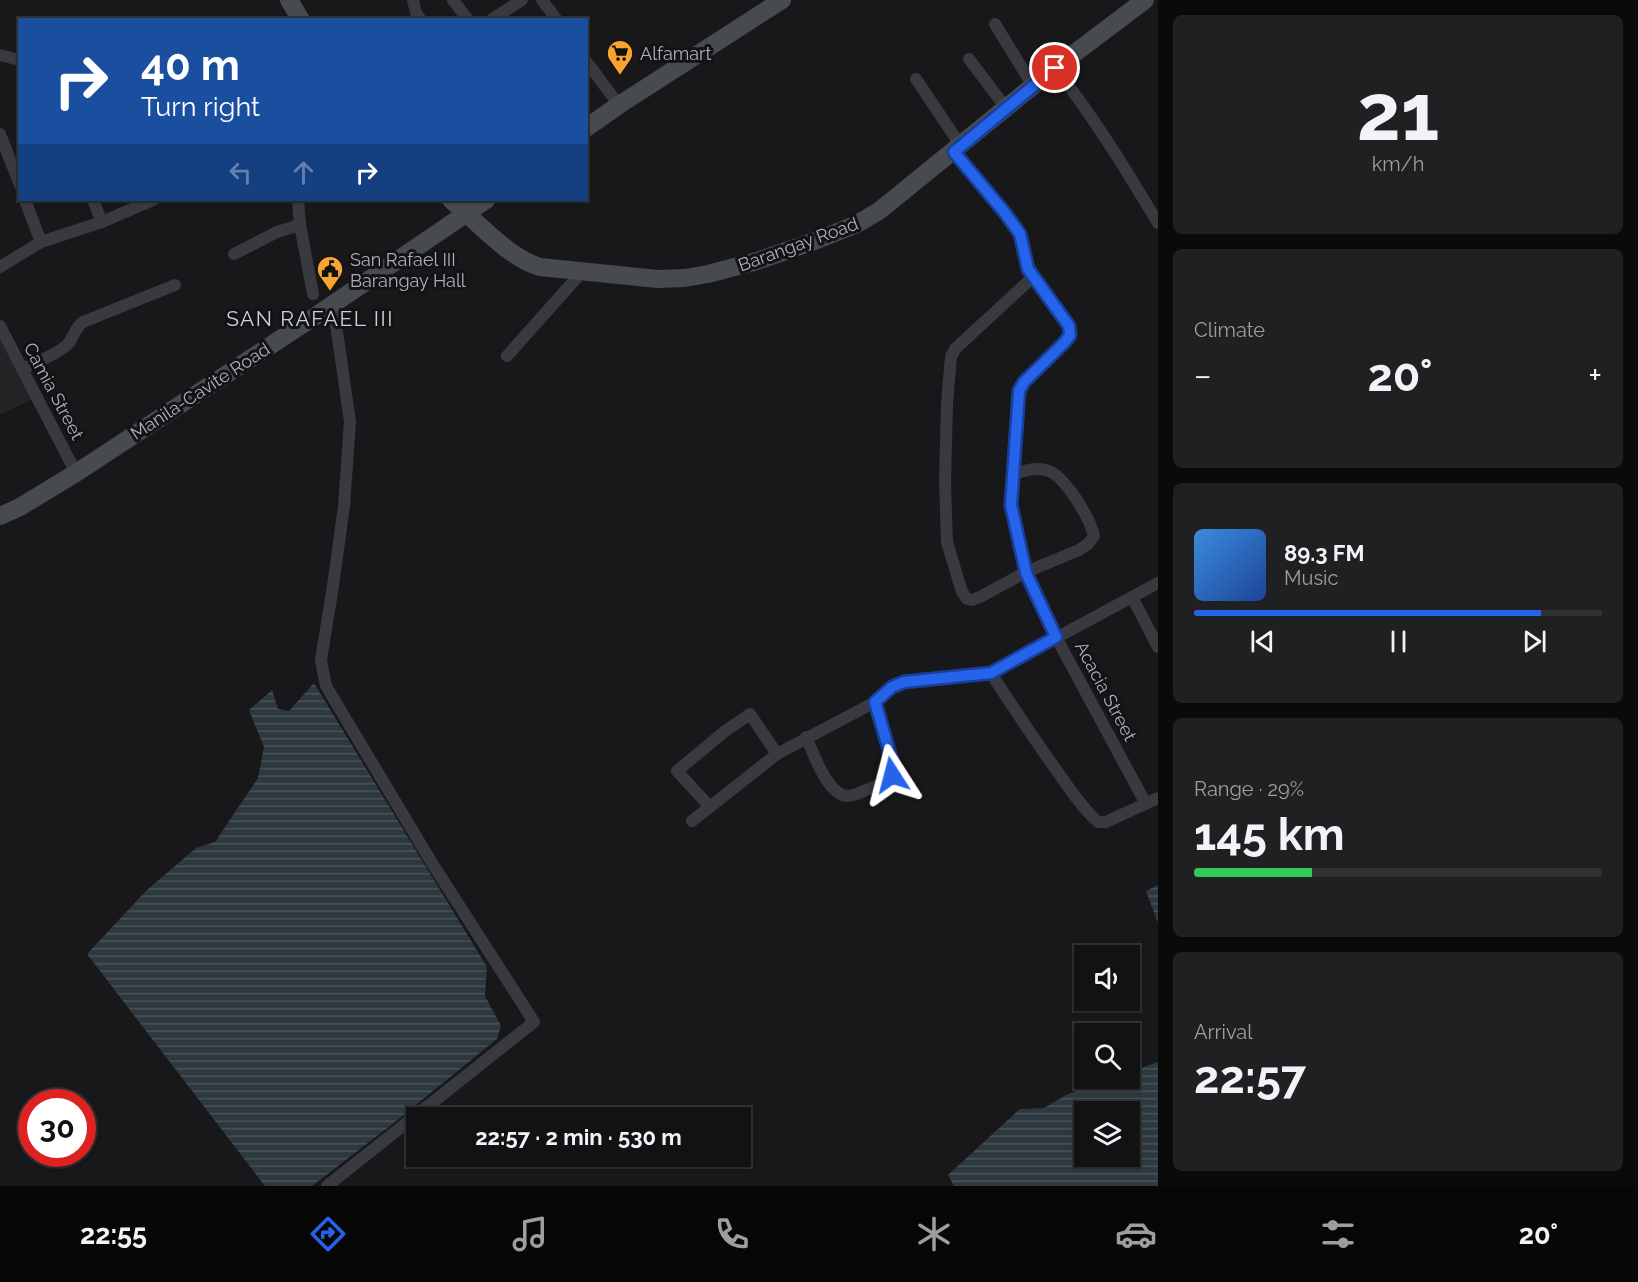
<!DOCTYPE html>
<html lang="en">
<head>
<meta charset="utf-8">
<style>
  body { margin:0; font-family:Raleway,sans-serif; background:#1f2022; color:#f1f3f6; height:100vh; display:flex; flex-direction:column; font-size:22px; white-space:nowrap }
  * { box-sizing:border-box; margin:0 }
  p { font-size:20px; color:#9c9ea0 }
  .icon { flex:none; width:33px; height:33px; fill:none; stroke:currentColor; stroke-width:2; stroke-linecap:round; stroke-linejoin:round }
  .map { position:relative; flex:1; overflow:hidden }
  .side { display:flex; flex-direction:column; gap:15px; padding:15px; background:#0a0a0b; width:480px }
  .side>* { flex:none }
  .hud { position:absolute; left:18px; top:18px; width:570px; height:183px; border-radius:0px; box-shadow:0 2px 4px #0004,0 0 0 2px #313234; background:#1a4fa0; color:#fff; overflow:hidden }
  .controls { position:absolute; left:1074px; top:945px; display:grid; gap:12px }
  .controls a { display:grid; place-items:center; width:66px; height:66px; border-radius:0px; background:#121214; box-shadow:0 2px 4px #0004,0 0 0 2px #313234; font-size:30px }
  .speed { position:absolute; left:18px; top:1089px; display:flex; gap:12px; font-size:30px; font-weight:700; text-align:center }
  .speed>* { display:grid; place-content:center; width:78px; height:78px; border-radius:50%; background:#121214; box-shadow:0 2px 4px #0004,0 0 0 2px #313234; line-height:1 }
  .speed .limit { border:9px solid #d22; background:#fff; color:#111 }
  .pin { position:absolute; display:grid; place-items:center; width:51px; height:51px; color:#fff; margin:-26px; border:3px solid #fff; border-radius:50%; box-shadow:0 2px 6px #0007 }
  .me { position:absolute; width:66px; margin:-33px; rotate:351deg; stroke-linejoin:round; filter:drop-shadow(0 0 4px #0008) }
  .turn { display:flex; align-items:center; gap:21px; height:126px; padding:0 24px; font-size:27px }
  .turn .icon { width:78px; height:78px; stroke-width:2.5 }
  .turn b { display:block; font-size:42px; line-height:51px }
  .lanes { display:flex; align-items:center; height:57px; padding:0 24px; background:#0003; justify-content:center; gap:30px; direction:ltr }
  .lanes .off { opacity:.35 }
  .big { font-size:45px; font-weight:700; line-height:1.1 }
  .side .card { flex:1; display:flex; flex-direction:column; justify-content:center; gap:9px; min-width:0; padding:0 21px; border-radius:9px; background:#1f2022 }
  .side .dial { align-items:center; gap:0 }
  .dial b { font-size:78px; line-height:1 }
  .song { display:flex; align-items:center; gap:18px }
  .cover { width:72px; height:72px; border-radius:9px; background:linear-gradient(135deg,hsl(210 70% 55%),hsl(220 70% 35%)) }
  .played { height:6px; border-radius:3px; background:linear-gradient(90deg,#2563eb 85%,#313234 85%) }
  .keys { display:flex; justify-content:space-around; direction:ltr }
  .heat { display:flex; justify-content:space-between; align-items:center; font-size:33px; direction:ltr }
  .charge { height:9px; border-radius:4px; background:linear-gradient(90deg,#34c759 29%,#313234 0) }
  .trip { position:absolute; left:406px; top:1107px; width:345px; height:60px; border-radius:0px; background:#121214; box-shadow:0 2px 4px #0004,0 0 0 2px #313234; font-weight:700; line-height:60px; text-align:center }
  .tabs { display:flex; height:96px; justify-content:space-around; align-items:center; background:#070708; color:#9c9ea0 }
  .tabs .icon { width:42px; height:42px }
  .tabs .active { color:#2563eb }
  .tabs b { font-size:27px; color:#f1f3f6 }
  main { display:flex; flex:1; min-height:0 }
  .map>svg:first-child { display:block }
  .built { fill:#242427 }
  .water { fill:url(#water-rules); fill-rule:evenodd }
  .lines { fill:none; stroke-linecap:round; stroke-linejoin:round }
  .street { stroke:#393a3f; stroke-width:12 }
  .secondary { stroke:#474a4f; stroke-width:18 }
  .route-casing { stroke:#184099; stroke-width:15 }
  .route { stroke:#2563eb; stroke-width:10 }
  .labels { text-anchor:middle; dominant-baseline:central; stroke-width:6; stroke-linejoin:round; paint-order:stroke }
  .poi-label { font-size:18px; fill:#aab0ba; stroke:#131315; text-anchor:start }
  .street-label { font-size:18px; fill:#aab0ba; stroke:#131315 }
  .quarter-label { font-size:21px; letter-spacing:1.5px; fill:#cbcfd6; stroke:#131315 }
</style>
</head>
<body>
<main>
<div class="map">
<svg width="1158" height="1186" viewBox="0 0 1158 1186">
  <defs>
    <pattern id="water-rules" width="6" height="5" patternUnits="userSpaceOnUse" patternTransform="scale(1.5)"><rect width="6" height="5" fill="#2d393f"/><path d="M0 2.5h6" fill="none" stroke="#495359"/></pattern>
  </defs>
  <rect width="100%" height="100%" fill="#18181a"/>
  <path class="built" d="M 0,334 L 35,398 L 0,415 Z"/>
  <g class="water">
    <path d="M 314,683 L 487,967 L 485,996 L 501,1026 L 497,1039 L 390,1126 L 312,1186 L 265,1186 L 87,954 L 147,890 L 196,848 L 215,842 L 258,778 L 264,747 L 249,710 L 272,690 L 278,709 L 289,711 Z"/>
    <path d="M 1158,885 L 1158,923 L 1146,891 Z"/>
    <path d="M 1158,1062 L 1158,1186 L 954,1186 L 948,1175 L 1020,1109 L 1044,1108 L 1068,1094 L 1112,1079 L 1130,1078 L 1130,1072 ZM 1084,1112 L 1130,1112 L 1130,1156 L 1084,1156 Z"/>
  </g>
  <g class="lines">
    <g class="street">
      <path d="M 413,0 L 416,13 L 421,20"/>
      <path d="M 453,0 L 468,20"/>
      <path d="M 542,0 L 557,20"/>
      <path d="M 491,20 L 522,0"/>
      <path d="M 995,24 L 1033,86"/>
      <path d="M 0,55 L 20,60"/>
      <path d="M 969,59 L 1006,108"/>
      <path d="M 586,61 L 619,105"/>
      <path d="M 1055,68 C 1094,117 1126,170 1158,223"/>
      <path d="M 916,79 L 961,146"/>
      <path d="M 0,134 L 20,185"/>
      <path d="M 954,151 L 1005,213 L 1020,234 L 1028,269 L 1069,326 L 1070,335 L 1064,343 L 1024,382 L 1019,391 L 1011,505 L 1026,572 L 1056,637 L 1146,804"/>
      <path d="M 25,200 L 41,242"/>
      <path d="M 93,200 L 102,222"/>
      <path d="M 298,200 L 300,225 L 313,294"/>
      <path d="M 234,254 L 277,232 L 300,225"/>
      <path d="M 0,267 L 41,242 L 102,222 L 153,200"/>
      <path d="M 0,326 L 76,473"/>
      <path d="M 507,356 L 582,272"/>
      <path d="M 22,369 C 36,362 54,356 66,346 C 74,339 74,328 83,322 L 175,285"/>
      <path d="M 1012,475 C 1023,471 1037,466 1049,471 C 1066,478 1090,518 1094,536 L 1088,544 L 1079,550 L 1026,572 L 980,597 L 972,600 L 967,599 L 962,592 L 947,542 L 945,482 L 947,403 L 951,357 L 955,349 L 1033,277"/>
      <path d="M 1132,597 L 1158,647"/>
      <path d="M 991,673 C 1012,706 1034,739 1057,771 C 1069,788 1082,808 1098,822 L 1106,822 L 1158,798"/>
      <path d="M 806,737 C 814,754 827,795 848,796 C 856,796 867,789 874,787 C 888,781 892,780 893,764 L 875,702"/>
      <path d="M 710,807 L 677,771 L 724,732 L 750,714 L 777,754"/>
      <path d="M 692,821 L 777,754 L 875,702 L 892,687 L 904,682 L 921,680 L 991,673 L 1158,583"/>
      <path d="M 327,1186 L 534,1022 L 432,863 L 326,686 L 321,660 L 333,586 L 344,506 L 350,422 L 337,331 L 331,305"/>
    </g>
    <g class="secondary">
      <path d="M 289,0 L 301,20"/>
      <path d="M 586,128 L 619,105 L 782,0"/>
      <path d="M 451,200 C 478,222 507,257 540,267 L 658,279 L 685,278 L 708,274 L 757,261 L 812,242 L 855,225 L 879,211 L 1055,68 L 1145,0"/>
      <path d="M 0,516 L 20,507 L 76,473 L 317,315 L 486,200"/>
    </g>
  </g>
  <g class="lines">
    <g class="route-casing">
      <path id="route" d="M 892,775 L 893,764 L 875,702 L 892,687 L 904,682 L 991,673 L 1056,637 L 1026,573 L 1011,505 L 1019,391 L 1024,382 L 1064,343 L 1070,335 L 1069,326 L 1028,269 L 1020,234 L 1005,213 L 954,152 L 1055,68"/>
    </g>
    <use href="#route" class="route"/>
  </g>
  <defs>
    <g id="supermarket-pin" transform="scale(1.35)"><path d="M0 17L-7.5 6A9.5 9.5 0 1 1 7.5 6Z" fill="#f9a331" stroke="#131315"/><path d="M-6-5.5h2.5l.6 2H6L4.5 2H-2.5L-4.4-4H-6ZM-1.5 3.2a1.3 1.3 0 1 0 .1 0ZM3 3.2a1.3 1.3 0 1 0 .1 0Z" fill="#111"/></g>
    <g id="civic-pin" transform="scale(1.35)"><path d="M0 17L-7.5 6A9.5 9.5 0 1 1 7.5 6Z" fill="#f9a331" stroke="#131315"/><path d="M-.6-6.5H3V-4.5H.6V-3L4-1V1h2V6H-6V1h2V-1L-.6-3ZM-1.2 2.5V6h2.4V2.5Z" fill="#111"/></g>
  </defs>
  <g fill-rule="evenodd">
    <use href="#supermarket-pin" x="620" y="53"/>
    <use href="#civic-pin" x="330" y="269"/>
  </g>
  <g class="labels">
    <g class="poi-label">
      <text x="640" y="53">Alfamart</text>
      <text x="350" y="259">San Rafael III<tspan x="350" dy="21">Barangay Hall</tspan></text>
    </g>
    <g class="street-label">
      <text transform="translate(798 244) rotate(-20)">Barangay Road</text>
      <text transform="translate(54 391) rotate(62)">Camia Street</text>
      <text transform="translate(200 391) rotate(-33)">Manila-Cavite Road</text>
      <text transform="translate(1106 691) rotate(62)">Acacia Street</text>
    </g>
    <g class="quarter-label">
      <text x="310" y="318">SAN RAFAEL III</text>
    </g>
  </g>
</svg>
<div class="controls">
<a><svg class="icon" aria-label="sound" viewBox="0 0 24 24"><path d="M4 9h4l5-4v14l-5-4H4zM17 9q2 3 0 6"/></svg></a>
<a><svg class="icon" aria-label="search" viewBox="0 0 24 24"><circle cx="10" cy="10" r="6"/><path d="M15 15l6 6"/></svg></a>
<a><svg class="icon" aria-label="layers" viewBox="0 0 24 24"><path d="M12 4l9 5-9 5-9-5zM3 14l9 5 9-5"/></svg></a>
</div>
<div class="speed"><div class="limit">30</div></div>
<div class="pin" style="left:1055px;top:68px;background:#d93025"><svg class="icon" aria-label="arrive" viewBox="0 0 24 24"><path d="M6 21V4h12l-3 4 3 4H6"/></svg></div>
<svg class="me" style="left:892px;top:775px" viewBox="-20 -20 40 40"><path d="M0-17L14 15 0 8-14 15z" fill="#2563eb" stroke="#fff" stroke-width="4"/></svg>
<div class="trip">22:57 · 2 min · 530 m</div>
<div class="hud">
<div class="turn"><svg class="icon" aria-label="right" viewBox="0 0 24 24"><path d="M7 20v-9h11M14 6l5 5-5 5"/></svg><div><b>40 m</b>Turn right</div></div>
<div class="lanes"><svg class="icon off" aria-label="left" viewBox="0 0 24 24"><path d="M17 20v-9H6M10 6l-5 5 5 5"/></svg><svg class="icon off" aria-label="ahead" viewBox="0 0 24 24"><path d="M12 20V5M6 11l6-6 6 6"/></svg><svg class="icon" aria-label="right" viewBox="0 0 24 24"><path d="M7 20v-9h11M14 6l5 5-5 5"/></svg></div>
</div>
</div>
<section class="side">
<div class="card dial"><b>21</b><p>km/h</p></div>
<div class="card"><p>Climate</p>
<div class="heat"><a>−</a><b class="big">20°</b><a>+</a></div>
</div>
<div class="card">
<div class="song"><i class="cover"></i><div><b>89.3 FM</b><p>Music</p></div></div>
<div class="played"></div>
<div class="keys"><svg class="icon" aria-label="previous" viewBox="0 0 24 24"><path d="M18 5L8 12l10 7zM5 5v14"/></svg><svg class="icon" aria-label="pause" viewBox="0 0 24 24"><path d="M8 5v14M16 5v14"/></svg><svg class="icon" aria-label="next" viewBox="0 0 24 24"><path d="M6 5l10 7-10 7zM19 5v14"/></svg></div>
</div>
<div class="card"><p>Range · 29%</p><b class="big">145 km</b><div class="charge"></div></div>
<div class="card"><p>Arrival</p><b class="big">22:57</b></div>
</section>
</main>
<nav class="tabs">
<b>22:55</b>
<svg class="icon active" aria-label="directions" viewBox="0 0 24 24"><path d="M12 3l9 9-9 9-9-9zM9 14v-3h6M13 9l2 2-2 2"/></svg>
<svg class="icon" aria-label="music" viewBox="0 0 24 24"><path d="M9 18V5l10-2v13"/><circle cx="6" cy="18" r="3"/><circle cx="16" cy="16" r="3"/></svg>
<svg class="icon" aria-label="phone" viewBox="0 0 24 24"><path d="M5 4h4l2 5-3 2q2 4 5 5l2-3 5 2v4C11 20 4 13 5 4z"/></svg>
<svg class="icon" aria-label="climate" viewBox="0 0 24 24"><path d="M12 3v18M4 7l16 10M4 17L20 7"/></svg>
<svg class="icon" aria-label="car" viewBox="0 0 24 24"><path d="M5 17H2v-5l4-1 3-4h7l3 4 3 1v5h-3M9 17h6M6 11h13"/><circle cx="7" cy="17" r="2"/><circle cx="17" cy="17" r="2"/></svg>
<svg class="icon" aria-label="filters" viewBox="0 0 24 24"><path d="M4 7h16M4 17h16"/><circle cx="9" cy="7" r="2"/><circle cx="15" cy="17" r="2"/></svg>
<b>20°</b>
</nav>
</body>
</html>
